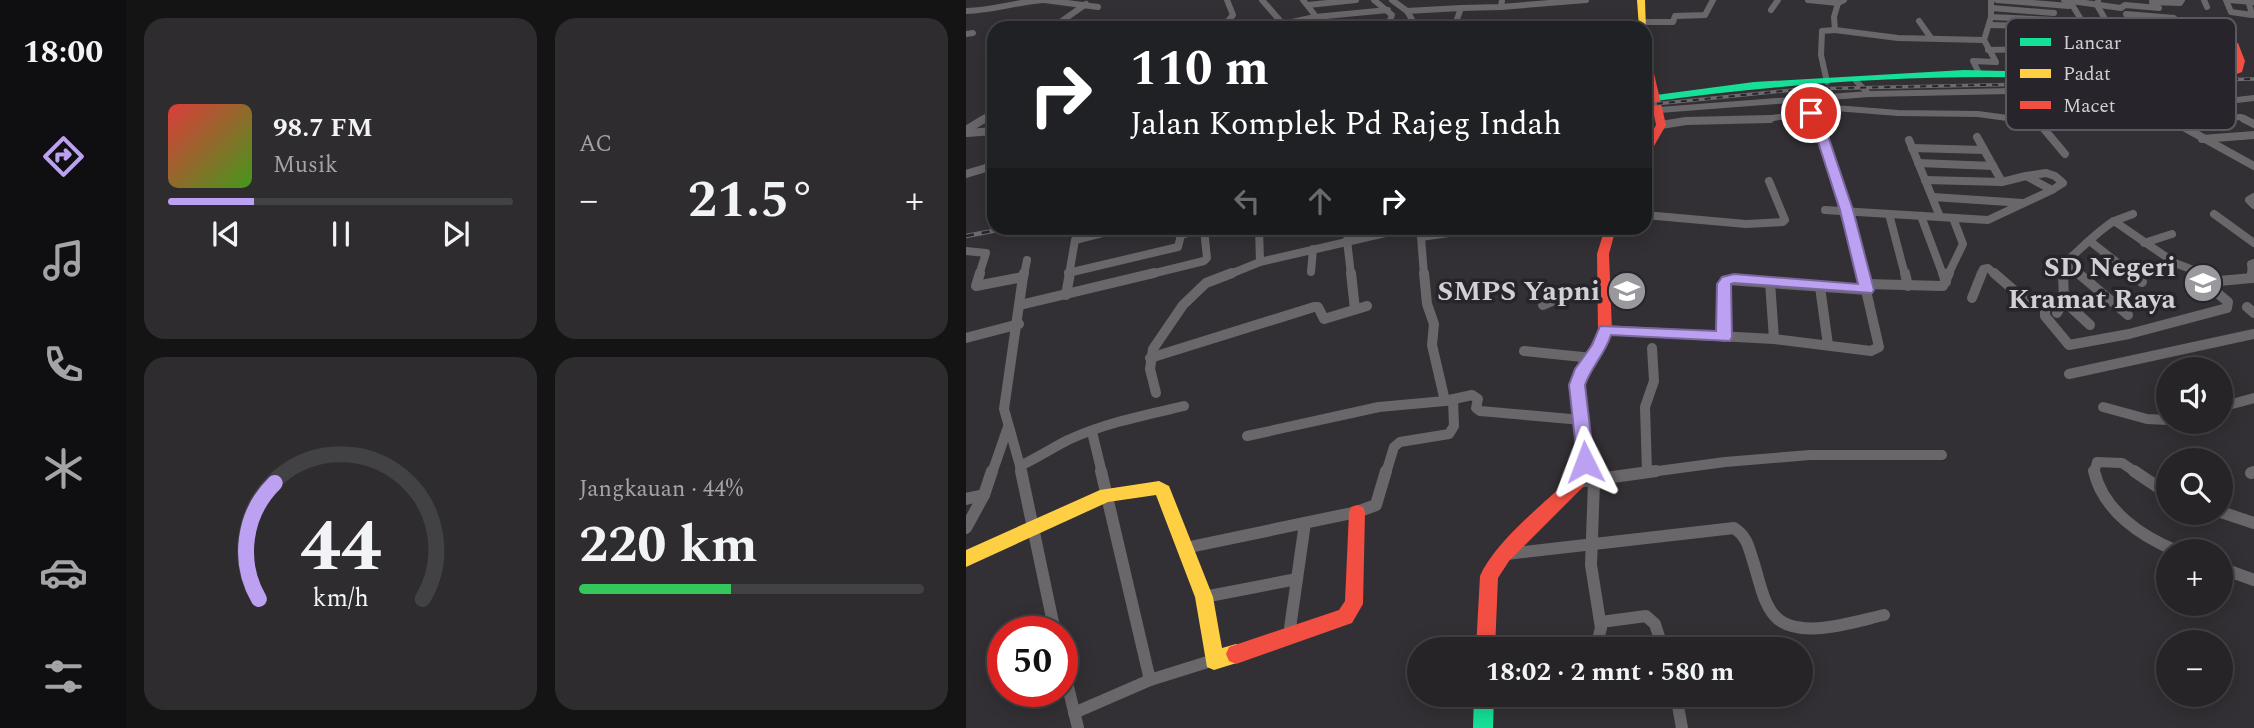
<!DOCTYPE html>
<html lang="id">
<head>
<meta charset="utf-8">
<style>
  body { margin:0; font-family:Spectral,serif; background:#2e2c2f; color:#f1f3f6; height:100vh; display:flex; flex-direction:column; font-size:26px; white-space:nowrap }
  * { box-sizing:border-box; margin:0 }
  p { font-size:23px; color:#a4a4a7 }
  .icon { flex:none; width:38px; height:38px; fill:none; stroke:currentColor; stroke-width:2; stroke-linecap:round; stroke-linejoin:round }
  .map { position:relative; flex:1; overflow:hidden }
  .drawer { display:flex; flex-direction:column; gap:18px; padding:18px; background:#151415; width:840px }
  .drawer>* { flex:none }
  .guide { position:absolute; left:21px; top:21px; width:665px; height:214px; border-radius:21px; box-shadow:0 4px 18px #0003,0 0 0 2px #424144; background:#202124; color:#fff; overflow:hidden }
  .tools { position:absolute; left:1190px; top:357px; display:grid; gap:14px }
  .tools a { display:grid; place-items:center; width:77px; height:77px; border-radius:50%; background:#262427; box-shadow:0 4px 18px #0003,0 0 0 2px #424144; font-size:35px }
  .speed { position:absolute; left:21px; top:616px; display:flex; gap:14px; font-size:35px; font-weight:700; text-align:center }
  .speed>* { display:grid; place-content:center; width:91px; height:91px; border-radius:50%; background:#262427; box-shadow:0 4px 18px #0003,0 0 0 2px #424144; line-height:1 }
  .speed .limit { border:10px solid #d22; background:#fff; color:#111 }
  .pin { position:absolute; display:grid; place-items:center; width:60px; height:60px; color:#fff; margin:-30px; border:4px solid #fff; border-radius:50%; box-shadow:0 2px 7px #0007 }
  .me { position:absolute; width:77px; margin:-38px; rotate:357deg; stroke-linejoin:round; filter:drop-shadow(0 0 5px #0008) }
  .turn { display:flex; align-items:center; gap:24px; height:147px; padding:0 28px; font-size:32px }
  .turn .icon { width:91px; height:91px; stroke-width:2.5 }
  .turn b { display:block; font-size:49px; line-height:60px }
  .lanes { display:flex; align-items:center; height:66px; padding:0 28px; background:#0003; justify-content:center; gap:35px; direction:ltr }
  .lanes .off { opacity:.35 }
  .big { font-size:52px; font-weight:700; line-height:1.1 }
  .drawer .tile { flex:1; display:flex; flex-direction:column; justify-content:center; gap:10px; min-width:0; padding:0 24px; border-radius:21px; background:#2e2c2f }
  .drawer .dial { align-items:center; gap:0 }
  .dial svg { height:182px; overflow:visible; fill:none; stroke:#424144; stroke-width:7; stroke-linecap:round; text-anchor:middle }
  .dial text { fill:#f1f3f6; stroke:none }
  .song { display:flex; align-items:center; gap:21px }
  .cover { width:84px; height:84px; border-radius:10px; background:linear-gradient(135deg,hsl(0 70% 55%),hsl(100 70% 35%)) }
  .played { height:7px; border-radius:4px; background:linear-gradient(90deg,#bca0f2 25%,#424144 25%) }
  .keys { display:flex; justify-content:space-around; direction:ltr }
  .heat { display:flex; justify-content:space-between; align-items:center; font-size:38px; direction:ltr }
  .charge { height:10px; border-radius:5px; background:linear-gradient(90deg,#34c759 44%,#424144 0) }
  .drawer .tiles { flex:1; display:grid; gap:18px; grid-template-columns:repeat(2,1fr) }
  .trip { position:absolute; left:441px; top:637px; width:406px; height:70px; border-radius:35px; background:#262427; box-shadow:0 4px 18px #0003,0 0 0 2px #424144; font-weight:700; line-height:70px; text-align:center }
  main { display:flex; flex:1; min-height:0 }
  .menu { display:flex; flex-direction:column; width:126px; justify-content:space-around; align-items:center; background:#0f0e10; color:#a4a4a7 }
  .menu .icon { width:49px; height:49px }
  .menu .on { color:#bca0f2 }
  .menu b { font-size:32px; color:#f1f3f6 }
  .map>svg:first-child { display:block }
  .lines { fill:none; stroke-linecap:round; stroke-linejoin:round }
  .street-far3 { stroke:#6a676a; stroke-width:6 }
  .street-far2 { stroke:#6a676a; stroke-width:8 }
  .street-far1 { stroke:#6a676a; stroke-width:10 }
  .street { stroke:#6a676a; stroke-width:12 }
  .fast { fill:#16e098; fill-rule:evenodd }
  .slow { fill:#ffcf43; fill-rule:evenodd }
  .jam { fill:#f24e42; fill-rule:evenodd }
  .rail-far1-casing { stroke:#6d6b6d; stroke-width:3.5 }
  .rail-casing { stroke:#6d6b6d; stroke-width:4.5 }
  .rail-far1 { stroke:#27252b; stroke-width:2; stroke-dasharray:6; stroke-linecap:butt }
  .rail { stroke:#27252b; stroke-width:2.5; stroke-dasharray:8; stroke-linecap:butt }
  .route { fill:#bca0f2; stroke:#7a689d; stroke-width:2 }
  .labels { text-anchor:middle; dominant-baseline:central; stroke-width:7; stroke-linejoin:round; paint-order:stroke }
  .poi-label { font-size:28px; font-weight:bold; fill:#d1d0d4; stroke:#27252b; text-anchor:end }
  .key { fill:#27252b; stroke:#5a585e; stroke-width:2 }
  .key-label { font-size:19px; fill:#d1d0d4 }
</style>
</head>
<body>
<main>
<nav class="menu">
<b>18:00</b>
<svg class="icon on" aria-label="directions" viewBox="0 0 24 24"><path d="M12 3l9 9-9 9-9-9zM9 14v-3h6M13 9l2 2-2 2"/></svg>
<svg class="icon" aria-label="music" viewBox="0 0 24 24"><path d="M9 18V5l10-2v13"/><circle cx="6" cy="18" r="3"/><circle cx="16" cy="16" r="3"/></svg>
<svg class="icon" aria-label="phone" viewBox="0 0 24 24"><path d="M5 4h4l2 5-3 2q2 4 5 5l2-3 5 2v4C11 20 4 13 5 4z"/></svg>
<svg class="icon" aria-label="climate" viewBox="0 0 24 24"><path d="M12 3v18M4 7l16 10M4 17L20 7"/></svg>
<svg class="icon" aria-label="car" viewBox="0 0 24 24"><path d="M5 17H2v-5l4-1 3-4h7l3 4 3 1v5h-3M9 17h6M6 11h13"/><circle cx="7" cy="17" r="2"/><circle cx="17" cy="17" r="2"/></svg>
<svg class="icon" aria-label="filters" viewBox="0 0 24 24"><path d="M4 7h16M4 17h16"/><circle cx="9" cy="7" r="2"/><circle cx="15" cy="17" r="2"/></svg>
</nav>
<section class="drawer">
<div class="tiles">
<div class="tile">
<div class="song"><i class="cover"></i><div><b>98.7 FM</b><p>Musik</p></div></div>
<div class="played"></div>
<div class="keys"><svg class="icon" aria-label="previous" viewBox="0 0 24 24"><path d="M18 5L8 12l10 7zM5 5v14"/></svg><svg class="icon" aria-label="pause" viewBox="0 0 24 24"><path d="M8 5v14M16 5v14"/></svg><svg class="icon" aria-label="next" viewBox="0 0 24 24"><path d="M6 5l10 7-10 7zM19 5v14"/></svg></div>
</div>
<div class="tile"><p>AC</p>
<div class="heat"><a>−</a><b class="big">21.5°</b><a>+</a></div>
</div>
<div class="tile dial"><svg viewBox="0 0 100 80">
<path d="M14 69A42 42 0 1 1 86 69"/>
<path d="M14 69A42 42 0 0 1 21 18" stroke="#bca0f2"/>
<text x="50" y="56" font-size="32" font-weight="700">44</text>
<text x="50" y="72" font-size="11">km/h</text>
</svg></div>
<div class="tile"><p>Jangkauan · 44%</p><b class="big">220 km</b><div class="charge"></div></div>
</div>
</section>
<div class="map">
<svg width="1288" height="728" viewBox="0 0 1288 728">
  <rect width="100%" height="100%" fill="#323034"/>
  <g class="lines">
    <g class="street-far3">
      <path d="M 78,0 L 132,7"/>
      <path d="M 296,0 L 317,24 L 349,17 L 422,10"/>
      <path d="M 337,0 L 348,14 L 348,28"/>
      <path d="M 408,0 L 426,15 L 421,28"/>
      <path d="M 426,0 L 441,11 L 448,23 L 490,22 L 495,8 L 535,7 L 536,0"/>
      <path d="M 842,0 L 872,3 L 878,0"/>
      <path d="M 1031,0 L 1103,6"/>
      <path d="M 1098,0 L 1155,8 L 1159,5 L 1193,8"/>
      <path d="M 1238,0 L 1241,7"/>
      <path d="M 1260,0 L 1265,12 L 1286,15 L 1283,3"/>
      <path d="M 1263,0 L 1287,2"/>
      <path d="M 1186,2 L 1214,3 L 1216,0"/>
      <path d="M 872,3 L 868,17 L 869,30 L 932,38 L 1018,40"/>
      <path d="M 1105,3 L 1122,31 L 1144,33 L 1146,31 L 1131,5 L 1132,1"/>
      <path d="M 342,5 L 390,0"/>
      <path d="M 535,7 L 620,0"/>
      <path d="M 1026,8 L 1088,13"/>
      <path d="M 805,10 L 812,0"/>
      <path d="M 0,11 C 29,10 50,2 78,0"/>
      <path d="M 441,11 L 495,8"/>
      <path d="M 1160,14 L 1208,18 L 1216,26 L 1166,23"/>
      <path d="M 1025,17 L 1112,21"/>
      <path d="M 953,21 L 965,38"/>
      <path d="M 1106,21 L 1124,40 L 1192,38"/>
      <path d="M 677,22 L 707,22 L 709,16 L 739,15 L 747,0"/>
      <path d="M 195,24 L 259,24"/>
      <path d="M 1023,25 L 1074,26"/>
      <path d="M 1061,26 L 1071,41"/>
      <path d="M 1204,26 L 1212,39"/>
      <path d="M 86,28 L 120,4"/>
      <path d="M 256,28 L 267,15 L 261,0"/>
      <path d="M 0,34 L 7,33"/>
      <path d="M 1095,43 L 1126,40"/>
      <path d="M 1064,49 L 1077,67"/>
      <path d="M 1022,50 L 1073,49 L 1132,53"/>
      <path d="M 1013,73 L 1007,61 L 1030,62 L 1018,40 L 1025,17 L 1025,0"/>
      <path d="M 890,81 L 903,94 L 1182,88"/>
      <path d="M 861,82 L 855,55 L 856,31 L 869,30"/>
      <path d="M 1082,89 L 1093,120"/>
      <path d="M 693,110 L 903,94"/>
      <path d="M 1187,110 L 1206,120"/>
      <path d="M 1187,110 L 1288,98"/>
      <path d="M 835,112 L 849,115 L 851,120"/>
      <path d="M 15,120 L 28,112"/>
      <path d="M 794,120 L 826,115 L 844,106 L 932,113 L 1012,114 L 1056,120"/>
      <path d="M 1236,120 L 1275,117 L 1281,120"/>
    </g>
    <g class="street-far2">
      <path d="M 850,119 L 896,275"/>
      <path d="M 1044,119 L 1073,123 L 1099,154"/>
      <path d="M 1203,119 L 1288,166"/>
      <path d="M 1278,119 L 1288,124"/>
      <path d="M 1073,123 L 1093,121 L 1092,119"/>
      <path d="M 1208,123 L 1256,119"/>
      <path d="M 695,125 L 720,121 L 804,119"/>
      <path d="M 0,130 L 18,119"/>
      <path d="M 1,133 L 28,131"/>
      <path d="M 1011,137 L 1036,182"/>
      <path d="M 1236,139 L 1288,135"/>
      <path d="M 943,140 L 974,217"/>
      <path d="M 946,148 L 1018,150"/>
      <path d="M 952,163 L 1027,166"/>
      <path d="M 1080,173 L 1089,176 L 1097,183 L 1086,190 L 1060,176 Z"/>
      <path d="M 0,174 L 20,168 L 28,160"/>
      <path d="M 959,180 L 1036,182 L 1060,176"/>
      <path d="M 967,197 L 1057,203"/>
      <path d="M 1288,197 L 1283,200 L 1288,205"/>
      <path d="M 859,210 L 1022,220 L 1086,190"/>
      <path d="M 923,214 L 939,275"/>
      <path d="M 1248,214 L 1288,243"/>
      <path d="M 679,215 L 780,224 L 817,222 L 819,220 L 803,181"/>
      <path d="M 955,216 L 977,275"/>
      <path d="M 1148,221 L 1167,214"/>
      <path d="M 293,228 L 294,262"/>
      <path d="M 454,228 L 455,237 L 517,228"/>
      <path d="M 455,237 L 458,275"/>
      <path d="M 381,240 L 385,275"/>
      <path d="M 1125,242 L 1167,275"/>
      <path d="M 1178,243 L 1206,234"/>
      <path d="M 0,251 L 20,253 L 13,275"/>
      <path d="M 1099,262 L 1114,275"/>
      <path d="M 345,272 L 347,249"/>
      <path d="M 102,273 L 212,247 L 215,235 L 242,228"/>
      <path d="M 58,275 L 61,260"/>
      <path d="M 103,275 L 109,240 L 156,228"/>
      <path d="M 181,275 L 238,261 L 241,258 L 238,229"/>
      <path d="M 262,275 L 294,262 L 441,228"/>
      <path d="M 982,275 L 997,244 L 987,218"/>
      <path d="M 1015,275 L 1017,269 L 1022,268 L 1030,275"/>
      <path d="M 1098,275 L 1096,265 C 1113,251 1129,233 1148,221 L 1209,263 L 1240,275"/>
      <path d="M 1286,275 L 1285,264 L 1288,263"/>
    </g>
    <g class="street-far1">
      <path d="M 14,273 L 10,286 L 57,277 L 38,409 L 56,473"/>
      <path d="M 385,273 L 389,309"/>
      <path d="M 458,273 L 461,304 L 468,324 L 466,345 L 479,401"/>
      <path d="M 939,273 L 942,286"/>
      <path d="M 977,273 L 980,282"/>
      <path d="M 1028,273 L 1051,293 L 1076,303 L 1079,306 L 1079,316 L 1103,345 L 1163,334 L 1261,308 L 1262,302 L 1243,286 L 1253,281 L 1286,278 L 1286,273"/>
      <path d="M 1097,273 L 1098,301 L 1124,325"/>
      <path d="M 1112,273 L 1162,315"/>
      <path d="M 1164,273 L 1176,282"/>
      <path d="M 1237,273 L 1253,281"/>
      <path d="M 57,277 L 58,273"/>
      <path d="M 804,282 L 808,339"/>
      <path d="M 900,284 L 977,286 L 983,273"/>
      <path d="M 854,287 L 862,345"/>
      <path d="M 100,295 L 104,273"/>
      <path d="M 1006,298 L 1016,273"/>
      <path d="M 54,305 L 188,273"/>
      <path d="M 577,305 L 600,295 L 640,293"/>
      <path d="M 1281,307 L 1288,313"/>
      <path d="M 1091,313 L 1098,301"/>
      <path d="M 639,330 L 808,339 L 905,351 L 913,347 L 896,273"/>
      <path d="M 758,337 L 758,284 L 761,280 L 901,290"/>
      <path d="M 0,338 L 53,324"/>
      <path d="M 558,351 L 626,358"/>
      <path d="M 184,358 L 348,307 L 352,307 L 358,319 L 401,306"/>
      <path d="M 1103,374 L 1288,334"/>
      <path d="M 190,393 L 184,369 L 187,349 L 217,305 L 240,283 L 266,273"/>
      <path d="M 1137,407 L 1181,419 L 1202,420"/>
      <path d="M 1255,407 L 1288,398"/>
      <path d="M 126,432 L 136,473"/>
      <path d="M 281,436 L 413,407 L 479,401 L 506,395 L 512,399 L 510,408 L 514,411 L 616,420"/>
      <path d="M 54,466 C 71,458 86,448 102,440 C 139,423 179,415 218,406"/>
      <path d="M 681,471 L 679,407 L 688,381 L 686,348"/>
      <path d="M 26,473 L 42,427"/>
      <path d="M 420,473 L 428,447 L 434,442 L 483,434 L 488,426 L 487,399"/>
      <path d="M 677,473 L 759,462 L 844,455 L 976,455"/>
      <path d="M 1128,473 L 1131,462 L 1156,463 L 1171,473"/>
      <path d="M 1285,473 L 1288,472"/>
    </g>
    <g class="street">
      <path d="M 55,471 L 89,632"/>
      <path d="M 135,471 L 184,680"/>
      <path d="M 1128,471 C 1137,511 1176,537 1211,551"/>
      <path d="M 1168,471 L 1202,494"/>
      <path d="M 1285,473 L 1288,472"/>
      <path d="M 611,482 L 690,471"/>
      <path d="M 0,499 L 18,495"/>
      <path d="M 1255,512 L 1288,523"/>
      <path d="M 0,528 L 18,495 L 26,471"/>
      <path d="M 219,548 L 391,512 L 410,505 L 420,471"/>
      <path d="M 540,554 L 768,528 C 782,537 783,549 788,564 C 793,580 797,602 808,615 C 830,642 890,621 918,615"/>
      <path d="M 1255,568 L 1288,580"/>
      <path d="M 238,597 L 331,579"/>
      <path d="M 635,622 L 680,616 L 689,624 L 697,649"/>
      <path d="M 323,635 L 339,523"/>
      <path d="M 618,649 L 630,647 L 635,628 L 625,565 L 628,482"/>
      <path d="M 96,662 L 112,728"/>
      <path d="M 710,695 L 716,728"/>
      <path d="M 108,713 L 184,680 L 248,660"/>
    </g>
    <g class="fast">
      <path d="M 998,70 L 1078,72 L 1082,75 L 1078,78 C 948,74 819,84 690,101 L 685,98 L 690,95 L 788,82 Z"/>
      <path d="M 508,695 L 528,695 L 527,728 L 507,728 Z"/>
    </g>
    <g class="slow">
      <path d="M 671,0 L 679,0 L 680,30 L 673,28 Z"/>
      <path d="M 193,481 L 203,486 L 205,491 L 247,597 L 256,648 L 270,644 L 277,647 L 280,654 L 277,661 L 248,670 L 241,667 L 229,597 L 190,495 L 142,502 L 0,567 L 0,550 L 134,490 Z"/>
    </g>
    <g class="jam">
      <path d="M 1266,43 L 1272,43 L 1279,61 L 1276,72 L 1268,75 L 1119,84 L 1078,78 L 1074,75 L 1078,72 L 1119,78 L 1267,69 L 1271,61 Z"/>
      <path d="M 679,49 L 683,52 L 700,125 L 684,153 L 679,156 L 679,144 L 690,125 L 679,72 Z"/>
      <path d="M 639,228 L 650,228 L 643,254 L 646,331 L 618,385 L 627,462 L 617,487 L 543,561 L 532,578 L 529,649 L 510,649 L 514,576 C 529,542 577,504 605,478 L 611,462 L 604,385 L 632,331 L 631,254 Z"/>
      <path d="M 391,505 L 397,507 L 399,512 L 397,604 L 386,623 L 270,664 L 263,661 L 260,654 L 263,647 L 373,610 L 379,601 L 383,512 L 385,507 Z"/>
    </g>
    <g class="rail-far1-casing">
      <path id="rail-far1" d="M 679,105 L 837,89 L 1288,79"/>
    </g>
    <g class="rail-casing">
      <path id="rail" d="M 0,236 L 42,228"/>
    </g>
    <use href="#rail-far1" class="rail-far1"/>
    <use href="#rail" class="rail"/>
  </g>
  <path class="route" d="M 845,110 L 855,115 L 887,210 L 908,290 L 906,293 L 768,283 L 765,284 L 766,337 L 764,341 L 645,335 C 639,354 625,367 619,385 L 628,462 L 625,467 L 619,469 L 612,467 L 603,385 L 609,369 L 626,345 L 634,326 L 750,331 L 751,284 L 756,277 L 768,274 L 892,284 L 874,210 L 844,117 L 840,113 Z"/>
  <defs>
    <g id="school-disc" transform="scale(2.0125)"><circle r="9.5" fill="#99989c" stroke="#27252b"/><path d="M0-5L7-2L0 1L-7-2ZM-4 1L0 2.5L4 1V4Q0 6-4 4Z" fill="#fff"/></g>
  </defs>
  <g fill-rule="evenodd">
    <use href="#school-disc" x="1237" y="283"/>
    <use href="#school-disc" x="661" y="291"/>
  </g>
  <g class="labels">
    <g class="poi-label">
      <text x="1210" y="267">SD Negeri<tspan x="1210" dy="32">Kramat Raya</tspan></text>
      <text x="634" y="291">SMPS Yapni</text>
    </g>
  </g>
  <rect x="1040" y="18" width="230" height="112" rx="10" class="key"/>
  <rect x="1054" y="38" width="31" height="8" fill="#16e098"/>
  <rect x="1054" y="69" width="31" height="9" fill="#ffcf43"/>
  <rect x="1054" y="101" width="31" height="8" fill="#f24e42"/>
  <g class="key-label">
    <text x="1097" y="49">Lancar</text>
    <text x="1097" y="80">Padat</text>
    <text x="1097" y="112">Macet</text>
  </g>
</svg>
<div class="tools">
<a><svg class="icon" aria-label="sound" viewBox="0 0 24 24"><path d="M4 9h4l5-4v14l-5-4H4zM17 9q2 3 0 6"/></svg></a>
<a><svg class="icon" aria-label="search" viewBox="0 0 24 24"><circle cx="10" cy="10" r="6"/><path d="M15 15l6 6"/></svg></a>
<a>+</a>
<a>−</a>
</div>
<div class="speed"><div class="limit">50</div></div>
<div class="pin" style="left:845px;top:113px;background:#d93025"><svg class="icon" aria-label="arrive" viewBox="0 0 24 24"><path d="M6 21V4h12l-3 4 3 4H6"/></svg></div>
<svg class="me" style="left:619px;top:462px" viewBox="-20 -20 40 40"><path d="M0-17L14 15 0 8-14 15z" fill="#bca0f2" stroke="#fff" stroke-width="4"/></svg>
<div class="trip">18:02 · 2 mnt · 580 m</div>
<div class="guide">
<div class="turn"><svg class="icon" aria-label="right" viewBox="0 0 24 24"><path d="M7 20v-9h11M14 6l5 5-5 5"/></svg><div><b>110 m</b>Jalan Komplek Pd Rajeg Indah</div></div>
<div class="lanes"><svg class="icon off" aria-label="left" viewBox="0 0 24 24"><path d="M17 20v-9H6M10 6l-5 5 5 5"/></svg><svg class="icon off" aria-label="ahead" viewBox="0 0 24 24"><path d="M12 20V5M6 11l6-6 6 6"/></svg><svg class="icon" aria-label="right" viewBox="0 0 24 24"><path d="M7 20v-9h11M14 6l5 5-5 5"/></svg></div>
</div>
</div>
</main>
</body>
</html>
